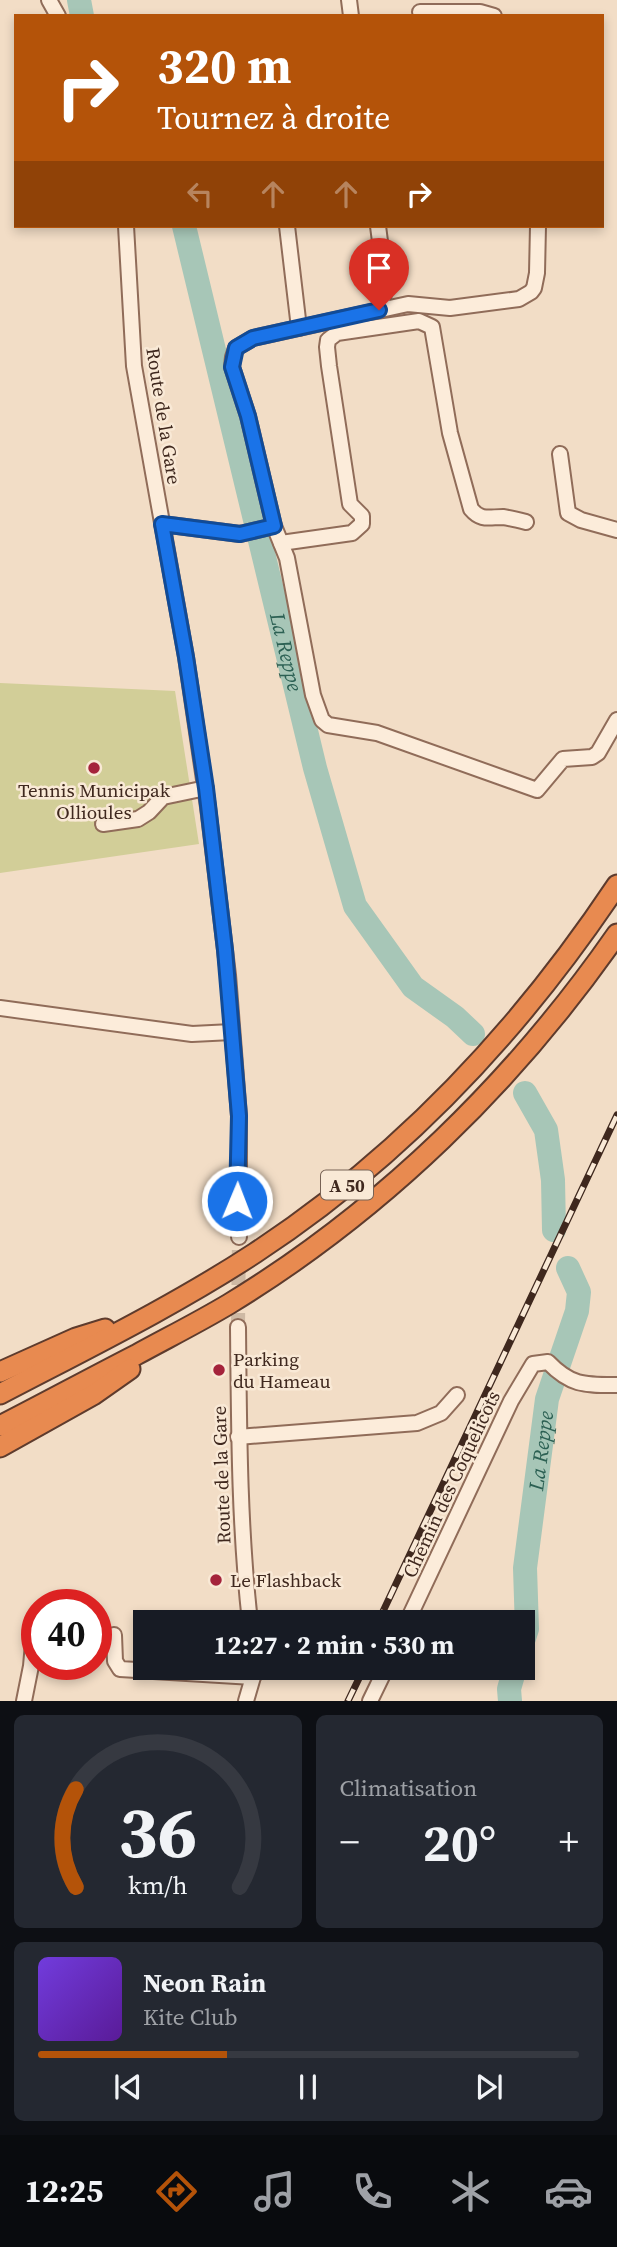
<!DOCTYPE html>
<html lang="fr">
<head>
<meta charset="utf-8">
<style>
  body { margin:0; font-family:"Source Serif 4",serif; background:#242831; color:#f1f3f6; height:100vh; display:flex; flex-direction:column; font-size:26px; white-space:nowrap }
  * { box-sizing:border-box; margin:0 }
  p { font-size:23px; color:#9ea1a6 }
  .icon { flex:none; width:38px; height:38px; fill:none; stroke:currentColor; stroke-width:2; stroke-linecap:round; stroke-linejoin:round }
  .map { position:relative; height:1701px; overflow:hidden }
  .drawer { display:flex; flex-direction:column; gap:14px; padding:14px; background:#0d0f14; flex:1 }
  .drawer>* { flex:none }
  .guide { position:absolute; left:14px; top:14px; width:590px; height:214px; border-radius:0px; box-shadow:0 4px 10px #0003; background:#b45309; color:#fff; overflow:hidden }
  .speed { position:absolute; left:21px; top:1589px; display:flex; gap:14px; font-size:35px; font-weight:700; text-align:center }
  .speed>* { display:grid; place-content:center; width:91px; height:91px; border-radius:50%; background:#171b24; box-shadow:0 4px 10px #0003; line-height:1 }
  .speed .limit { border:10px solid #d22; background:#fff; color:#111 }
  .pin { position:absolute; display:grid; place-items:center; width:60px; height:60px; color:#fff; margin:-72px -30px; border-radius:50% 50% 50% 0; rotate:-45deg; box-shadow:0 0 7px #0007 }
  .pin .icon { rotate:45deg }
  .me { position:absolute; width:77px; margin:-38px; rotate:1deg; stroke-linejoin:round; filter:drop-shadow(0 0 5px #0008) }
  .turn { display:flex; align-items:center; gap:24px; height:147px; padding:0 28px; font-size:32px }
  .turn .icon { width:91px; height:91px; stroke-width:2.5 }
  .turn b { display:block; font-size:49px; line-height:60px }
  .lanes { display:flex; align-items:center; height:66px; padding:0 28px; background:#0003; justify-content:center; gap:35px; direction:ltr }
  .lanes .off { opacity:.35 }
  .big { font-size:52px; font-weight:700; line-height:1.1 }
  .drawer .card { flex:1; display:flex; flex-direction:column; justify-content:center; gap:10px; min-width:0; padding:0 24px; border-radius:10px; background:#242831 }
  .drawer .dial { align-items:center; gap:0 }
  .dial svg { height:182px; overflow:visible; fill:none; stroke:#363941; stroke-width:7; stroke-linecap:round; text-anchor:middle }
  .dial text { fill:#f1f3f6; stroke:none }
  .song { display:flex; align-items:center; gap:21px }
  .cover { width:84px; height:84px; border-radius:10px; background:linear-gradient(135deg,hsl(260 70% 55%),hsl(270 70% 35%)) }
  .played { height:7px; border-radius:4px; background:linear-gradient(90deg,#b45309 35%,#363941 35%) }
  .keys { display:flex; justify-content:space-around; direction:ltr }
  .heat { display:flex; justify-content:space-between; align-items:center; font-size:38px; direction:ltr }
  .drawer .tiles { flex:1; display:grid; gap:14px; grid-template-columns:1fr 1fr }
  .card:last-child { grid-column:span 2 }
  .trip { position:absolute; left:133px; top:1610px; width:402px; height:70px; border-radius:0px; background:#171b24; box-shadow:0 4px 10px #0003; font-weight:700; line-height:70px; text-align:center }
  .menu { display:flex; height:112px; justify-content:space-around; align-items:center; background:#090b0e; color:#9ea1a6 }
  .menu .icon { width:49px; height:49px }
  .menu .current { color:#b45309 }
  .menu b { font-size:32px; color:#f1f3f6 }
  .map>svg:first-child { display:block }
  .green { fill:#d2ce98 }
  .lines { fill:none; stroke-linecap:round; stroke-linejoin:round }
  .river { stroke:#a7c6b7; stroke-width:24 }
  .minor-tunnel { stroke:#ceb9a4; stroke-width:14; stroke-dasharray:14 7; stroke-linecap:butt }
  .minor-casing { stroke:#906c59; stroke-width:18 }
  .highway-casing { stroke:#5e3b2d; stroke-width:23 }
  .minor { stroke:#fcecda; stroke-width:14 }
  .highway { stroke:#e88a50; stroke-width:19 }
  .rail-casing { stroke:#3f281e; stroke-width:7 }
  .rail { stroke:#f9e9d6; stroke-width:4.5; stroke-dasharray:13; stroke-linecap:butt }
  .route-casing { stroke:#114b97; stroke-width:18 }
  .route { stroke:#1a73e8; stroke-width:12 }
  .poi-dot { fill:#a5233b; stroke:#f9e9d6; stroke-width:2.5 }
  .labels { text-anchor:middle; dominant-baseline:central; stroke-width:5; stroke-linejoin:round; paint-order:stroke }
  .shield { fill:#f9e9d6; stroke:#776255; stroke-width:2 }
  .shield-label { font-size:18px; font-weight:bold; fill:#3f281e }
  .street-label { font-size:19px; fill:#3f281e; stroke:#f9e9d6 }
  .poi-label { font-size:19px; fill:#3f281e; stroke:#f9e9d6; text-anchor:start }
  .water-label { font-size:21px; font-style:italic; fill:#2c6053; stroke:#f9e9d6 }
</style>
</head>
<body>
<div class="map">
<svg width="617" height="1701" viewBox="0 0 617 1701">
  <rect width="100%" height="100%" fill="#f2ddc6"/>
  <path class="green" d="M 0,683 L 175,691 L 199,844 L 0,873 Z"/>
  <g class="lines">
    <g class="river">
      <path d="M 79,0 L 82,16"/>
      <path id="s1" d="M 184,226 L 315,768 L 355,906 L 413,987 L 455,1017 L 473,1034"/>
      <path d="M 525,1093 L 546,1130 L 553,1180 L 554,1230"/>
      <path id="s2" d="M 523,1641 L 527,1629 L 525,1568 L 547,1399 L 577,1311 L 579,1292 L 568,1268"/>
      <path d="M 510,1701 L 509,1689 L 515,1668"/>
    </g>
    <path class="minor-tunnel" d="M 238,1327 L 239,1237"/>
    <g class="minor-casing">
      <g id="minor">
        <path d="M 49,0 L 58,16"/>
        <path d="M 349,0 L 351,16"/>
        <path d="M 420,12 L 480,12 L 494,16"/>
        <path d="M 126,226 L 134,366 L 186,657 L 208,807 L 228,975 L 239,1116 L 239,1237"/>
        <path d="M 287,226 L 299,328"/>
        <path d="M 378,226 L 386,288 L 379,310"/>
        <path d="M 538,226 L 537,273 L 534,288 L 531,292 L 519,299 L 450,308 L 408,304 L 253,338 L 236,348 L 233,357 L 232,367 L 248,416 L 274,526 L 287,558 L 313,695 L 322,720 L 328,725 L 377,733 L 537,790 L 563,759 L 592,757 L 598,753 L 617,720"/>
        <path d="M 560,454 L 568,513 L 581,520 L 617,530"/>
        <path d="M 162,524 L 240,534 L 274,526"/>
        <path d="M 281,543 L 352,533 L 362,524 L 362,516 L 350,504 L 329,366 L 327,347 L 328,340 L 337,333 L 419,321 L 432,327 L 450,433 L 471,509 C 481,521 489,517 503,517 C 510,518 518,520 526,522"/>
        <path d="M 103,824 L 138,819 L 149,812 L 163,797 L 206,788"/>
        <path d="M 0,1008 L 192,1034 L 232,1032"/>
        <path d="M 238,1327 C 239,1426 239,1524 250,1622"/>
        <path d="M 238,1437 L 417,1423 L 441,1413 L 457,1395"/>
        <path d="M 407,1622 L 511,1401 L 533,1364 L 548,1362 C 571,1386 585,1385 617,1385"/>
        <path d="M 114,1635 L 115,1661 L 120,1669 L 253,1677"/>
        <path d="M 24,1701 L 31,1666 L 34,1632"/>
        <path d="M 246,1701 L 253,1677 L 254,1668"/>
        <path d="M 370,1701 L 386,1668"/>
      </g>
    </g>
    <g class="highway-casing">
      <g id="highway">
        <path d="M 0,1372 L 76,1338 L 105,1329"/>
        <path d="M 0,1394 C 86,1349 174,1306 255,1253 C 400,1158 521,1029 617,885"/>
        <path d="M 0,1426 C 45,1403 91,1378 136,1355 C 167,1338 199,1322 229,1304 C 383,1210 514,1082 617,934"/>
        <path d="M 0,1447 L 93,1395 L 130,1369"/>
      </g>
    </g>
    <use href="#minor" class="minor"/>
    <use href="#highway" class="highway"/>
    <g class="rail-casing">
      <g id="rail">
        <path d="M 378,1622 L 617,1115"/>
        <path d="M 348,1701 L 364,1668"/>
      </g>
    </g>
    <use href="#rail" class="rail"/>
  </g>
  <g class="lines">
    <g class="route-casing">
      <path id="route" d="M 237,1201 L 239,1116 L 225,950 L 206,788 L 186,657 L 162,524 L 240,534 L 274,526 L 248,416 L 232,367 L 236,348 L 253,338 L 379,310"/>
    </g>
    <use href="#route" class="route"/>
  </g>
  <g class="poi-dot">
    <circle cx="94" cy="768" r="7"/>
    <circle cx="219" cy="1370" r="7"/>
    <circle cx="216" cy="1580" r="7"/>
  </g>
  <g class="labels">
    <rect class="shield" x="321" y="1170.5" width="52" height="29" rx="5"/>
    <g class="shield-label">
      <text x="347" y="1185">A 50</text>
    </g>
    <g class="street-label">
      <text transform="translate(164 416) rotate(81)">Route de la Gare</text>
      <text transform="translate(221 1475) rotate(-92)">Route de la Gare</text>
      <text transform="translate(451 1484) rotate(-65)">Chemin des Coquelicots</text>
    </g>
    <g class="poi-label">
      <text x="94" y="790" text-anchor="middle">Tennis Municipak<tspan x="94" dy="22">Ollioules</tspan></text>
      <text x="233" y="1359">Parking<tspan x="233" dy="22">du Hameau</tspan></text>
      <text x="230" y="1580">Le Flashback</text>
    </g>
    <g class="water-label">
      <text stroke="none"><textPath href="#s1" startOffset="438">La Reppe</textPath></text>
      <text stroke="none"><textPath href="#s2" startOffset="192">La Reppe</textPath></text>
    </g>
  </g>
</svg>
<div class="speed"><div class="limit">40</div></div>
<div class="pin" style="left:379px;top:310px;background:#d93025"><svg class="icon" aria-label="arrive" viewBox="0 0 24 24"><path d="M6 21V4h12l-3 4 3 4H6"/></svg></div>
<svg class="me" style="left:237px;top:1201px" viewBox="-20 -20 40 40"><circle r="17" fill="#1a73e8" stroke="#fff" stroke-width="3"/><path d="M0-11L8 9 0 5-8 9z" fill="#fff"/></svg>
<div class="trip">12:27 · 2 min · 530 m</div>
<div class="guide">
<div class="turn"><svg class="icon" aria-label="right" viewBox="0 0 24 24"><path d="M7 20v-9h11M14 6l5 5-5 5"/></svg><div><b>320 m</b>Tournez à droite</div></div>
<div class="lanes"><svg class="icon off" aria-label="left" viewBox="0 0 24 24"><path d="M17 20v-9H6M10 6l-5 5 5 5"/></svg><svg class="icon off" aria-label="ahead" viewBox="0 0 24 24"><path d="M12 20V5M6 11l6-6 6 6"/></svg><svg class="icon off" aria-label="ahead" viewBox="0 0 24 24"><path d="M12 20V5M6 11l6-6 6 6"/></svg><svg class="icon" aria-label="right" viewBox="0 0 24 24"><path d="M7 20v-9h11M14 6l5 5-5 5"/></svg></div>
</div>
</div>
<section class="drawer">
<div class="tiles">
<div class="card dial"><svg viewBox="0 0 100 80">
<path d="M14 69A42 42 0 1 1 86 69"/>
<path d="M14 69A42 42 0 0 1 14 26" stroke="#b45309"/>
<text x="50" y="56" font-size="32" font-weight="700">36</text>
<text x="50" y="72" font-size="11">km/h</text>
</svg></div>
<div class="card"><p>Climatisation</p>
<div class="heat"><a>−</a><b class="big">20°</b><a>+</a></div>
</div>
<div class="card">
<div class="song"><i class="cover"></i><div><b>Neon Rain</b><p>Kite Club</p></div></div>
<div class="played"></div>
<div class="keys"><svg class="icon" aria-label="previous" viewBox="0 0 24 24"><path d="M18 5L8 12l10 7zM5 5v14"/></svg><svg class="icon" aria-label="pause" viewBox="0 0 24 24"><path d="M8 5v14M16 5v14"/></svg><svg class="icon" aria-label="next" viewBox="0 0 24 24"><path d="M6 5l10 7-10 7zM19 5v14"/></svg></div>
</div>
</div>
</section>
<nav class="menu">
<b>12:25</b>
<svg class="icon current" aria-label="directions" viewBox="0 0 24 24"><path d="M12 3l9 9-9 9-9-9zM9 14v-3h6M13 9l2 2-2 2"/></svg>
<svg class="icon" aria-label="music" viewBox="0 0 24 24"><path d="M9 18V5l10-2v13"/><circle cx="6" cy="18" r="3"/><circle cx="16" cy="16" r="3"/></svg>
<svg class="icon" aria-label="phone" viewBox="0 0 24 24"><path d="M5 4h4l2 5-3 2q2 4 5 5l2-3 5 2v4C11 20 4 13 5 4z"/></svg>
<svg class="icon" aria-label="climate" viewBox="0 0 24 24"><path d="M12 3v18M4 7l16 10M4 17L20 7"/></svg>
<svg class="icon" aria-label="car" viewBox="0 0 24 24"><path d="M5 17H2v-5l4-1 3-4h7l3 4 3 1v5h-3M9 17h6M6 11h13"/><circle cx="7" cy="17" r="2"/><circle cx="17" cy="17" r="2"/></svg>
</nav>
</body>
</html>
